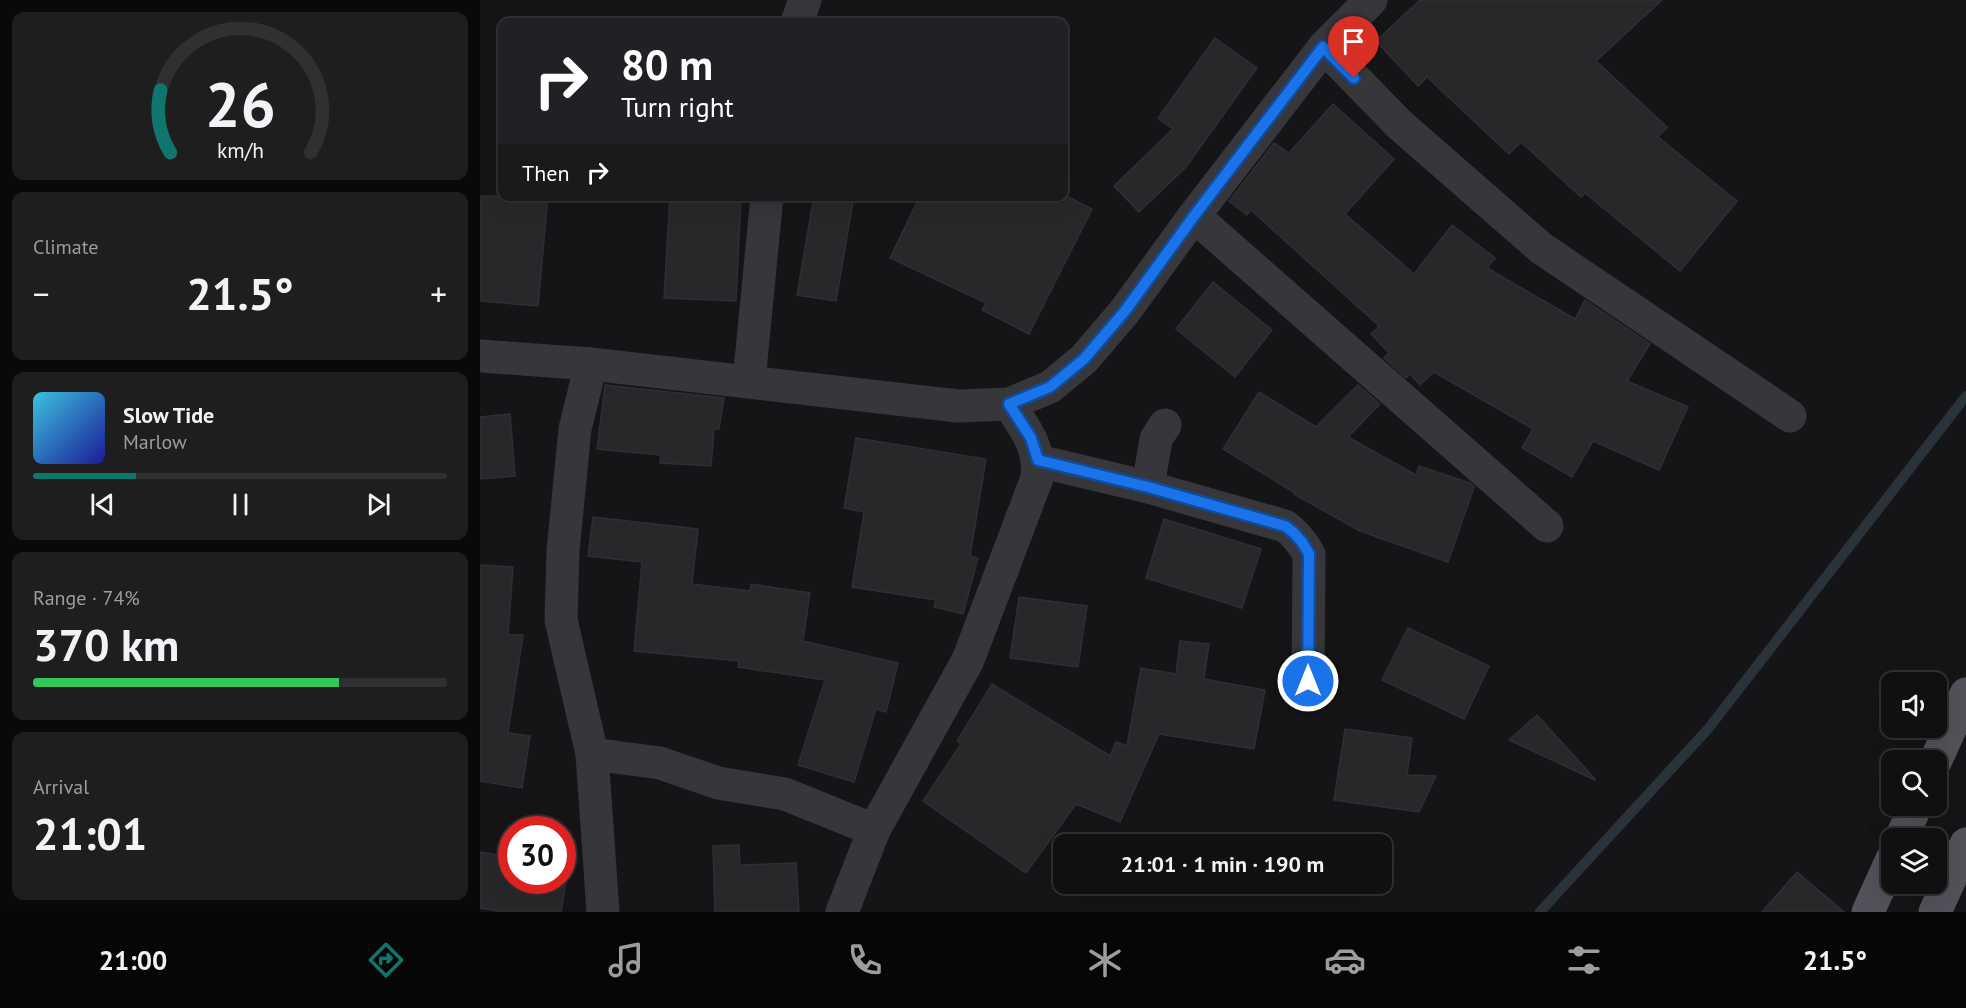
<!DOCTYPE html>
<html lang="en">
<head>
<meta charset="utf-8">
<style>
  body { margin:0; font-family:"PT Sans",sans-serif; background:#1e1e1f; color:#f1f3f6; height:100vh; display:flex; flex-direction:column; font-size:22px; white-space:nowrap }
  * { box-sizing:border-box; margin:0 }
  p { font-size:20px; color:#9c9d9f }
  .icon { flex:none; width:33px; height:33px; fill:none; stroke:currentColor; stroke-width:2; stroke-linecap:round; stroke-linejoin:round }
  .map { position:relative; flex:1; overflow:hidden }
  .sheet { display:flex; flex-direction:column; gap:12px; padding:12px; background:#090909; width:480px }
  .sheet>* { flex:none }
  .hud { position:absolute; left:18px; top:18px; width:570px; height:183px; border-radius:12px; box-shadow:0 6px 24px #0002,0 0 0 2px #303031; background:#202124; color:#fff; overflow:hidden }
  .controls { position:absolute; left:1401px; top:672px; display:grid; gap:12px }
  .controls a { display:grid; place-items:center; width:66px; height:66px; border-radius:12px; background:#101011; box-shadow:0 6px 24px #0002,0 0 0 2px #303031; font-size:30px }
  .speed { position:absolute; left:18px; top:816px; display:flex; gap:12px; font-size:30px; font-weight:700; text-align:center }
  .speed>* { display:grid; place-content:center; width:78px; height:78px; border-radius:50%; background:#101011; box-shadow:0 6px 24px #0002,0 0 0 2px #303031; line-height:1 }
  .speed .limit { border:9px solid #d22; background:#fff; color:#111 }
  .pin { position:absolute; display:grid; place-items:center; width:51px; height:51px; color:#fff; margin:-62px -26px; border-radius:50% 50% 50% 0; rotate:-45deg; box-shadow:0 0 6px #0007 }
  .pin .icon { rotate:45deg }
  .me { position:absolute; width:66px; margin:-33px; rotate:0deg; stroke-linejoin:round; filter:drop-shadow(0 0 4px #0008) }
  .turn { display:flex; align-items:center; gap:21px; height:126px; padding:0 24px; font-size:27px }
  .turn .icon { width:78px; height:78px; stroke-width:2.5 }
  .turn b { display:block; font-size:42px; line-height:51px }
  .then { display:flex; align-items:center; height:57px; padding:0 24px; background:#0003; gap:12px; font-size:22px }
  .big { font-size:45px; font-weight:700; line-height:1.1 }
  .sheet .card { flex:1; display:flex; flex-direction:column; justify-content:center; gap:9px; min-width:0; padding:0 21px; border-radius:12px; background:#1e1e1f }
  .sheet .dial { align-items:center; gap:0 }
  .dial svg { height:156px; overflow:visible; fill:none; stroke:#303031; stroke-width:7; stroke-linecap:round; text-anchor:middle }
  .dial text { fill:#f1f3f6; stroke:none }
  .song { display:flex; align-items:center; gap:18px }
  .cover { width:72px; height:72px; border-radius:9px; background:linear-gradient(135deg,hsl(190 70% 55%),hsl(240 70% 35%)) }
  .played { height:6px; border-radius:3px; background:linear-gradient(90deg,#0f766e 25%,#303031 25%) }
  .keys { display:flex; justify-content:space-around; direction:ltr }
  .heat { display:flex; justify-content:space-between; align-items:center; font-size:33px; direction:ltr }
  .charge { height:9px; border-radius:4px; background:linear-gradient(90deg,#34c759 74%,#303031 0) }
  .trip { position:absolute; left:573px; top:834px; width:339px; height:60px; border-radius:12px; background:#101011; box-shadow:0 6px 24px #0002,0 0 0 2px #303031; font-weight:700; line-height:60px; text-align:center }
  .tab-bar { display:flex; height:96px; justify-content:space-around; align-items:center; background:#060607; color:#9c9d9f }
  .tab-bar .icon { width:42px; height:42px }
  .tab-bar .active { color:#0f766e }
  .tab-bar b { font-size:27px; color:#f1f3f6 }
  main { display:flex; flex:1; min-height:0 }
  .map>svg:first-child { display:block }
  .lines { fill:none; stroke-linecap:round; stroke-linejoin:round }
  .stream { stroke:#2b333a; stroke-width:10 }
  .building { fill:#28282b; stroke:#2f2f33; stroke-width:1.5 }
  .minor { stroke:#36363b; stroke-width:33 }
  .major { stroke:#52535a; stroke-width:33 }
  .route-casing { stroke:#114b97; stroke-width:15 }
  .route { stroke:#1a73e8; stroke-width:10 }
</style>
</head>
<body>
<main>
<section class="sheet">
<div class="card dial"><svg viewBox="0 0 100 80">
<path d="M14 69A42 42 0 1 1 86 69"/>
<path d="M14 69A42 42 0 0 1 9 37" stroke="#0f766e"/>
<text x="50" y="56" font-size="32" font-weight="700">26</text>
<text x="50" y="72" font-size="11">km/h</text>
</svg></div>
<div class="card"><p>Climate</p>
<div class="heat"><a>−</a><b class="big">21.5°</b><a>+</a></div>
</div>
<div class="card">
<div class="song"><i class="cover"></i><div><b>Slow Tide</b><p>Marlow</p></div></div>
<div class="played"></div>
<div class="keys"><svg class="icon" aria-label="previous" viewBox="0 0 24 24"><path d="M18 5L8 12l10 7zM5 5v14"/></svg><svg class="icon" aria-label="pause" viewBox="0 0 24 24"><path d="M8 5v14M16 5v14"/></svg><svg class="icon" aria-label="next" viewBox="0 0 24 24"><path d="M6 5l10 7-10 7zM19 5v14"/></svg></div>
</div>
<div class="card"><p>Range · 74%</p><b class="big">370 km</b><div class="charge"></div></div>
<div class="card"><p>Arrival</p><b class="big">21:01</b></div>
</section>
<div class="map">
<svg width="1486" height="912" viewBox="0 0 1486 912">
  <rect width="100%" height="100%" fill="#151517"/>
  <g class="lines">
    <path class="stream" d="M 1060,912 L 1228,729 L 1486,396"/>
  </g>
  <g class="building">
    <path d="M 940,0 L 1182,0 L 1116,61 L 1187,127 L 1178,137 L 1257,201 L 1200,271 L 1105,193 L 1101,197 L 1041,142 L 1029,154 L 947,77 L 938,86 L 896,41 Z"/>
    <path d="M 735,38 L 777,68 L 706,167 L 659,212 L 634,186 L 693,129 L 678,118 Z"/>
    <path d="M 853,104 L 914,159 L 865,214 L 934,274 L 972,225 L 1015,258 L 1007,268 L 1095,319 L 1105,300 L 1170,344 L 1147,381 L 1208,407 L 1179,470 L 1113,441 L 1092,477 L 1042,448 L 1053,429 L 954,372 L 940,385 L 930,374 L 926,378 L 904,358 L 909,353 L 891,334 L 899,326 L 771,210 L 767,215 L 749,201 L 794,143 L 809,153 Z"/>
    <path d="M 0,196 L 68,196 L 58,306 L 0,301 Z"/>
    <path d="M 190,196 L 261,196 L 256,301 L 184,298 Z"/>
    <path d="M 334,196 L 374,196 L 356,301 L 317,295 Z"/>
    <path d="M 440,196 L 587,196 L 612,209 L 549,334 L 502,310 L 506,303 L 410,258 Z"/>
    <path d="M 733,282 L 792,330 L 755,377 L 696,329 Z"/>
    <path d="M 125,385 L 244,398 L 239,429 L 234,429 L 231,466 L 180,463 L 181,455 L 117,449 Z"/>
    <path d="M 878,385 L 900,404 L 868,437 L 936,475 L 939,466 L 990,483 L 994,487 L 968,562 L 880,531 L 814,494 L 815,493 L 743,449 L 779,392 L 836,427 Z"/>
    <path d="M 30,414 L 35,476 L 0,479 L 0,417 Z"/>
    <path d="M 376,438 L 506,459 L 490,556 L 498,558 L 483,614 L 454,607 L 456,600 L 372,587 L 384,512 L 364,508 Z"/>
    <path d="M 113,517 L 218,529 L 212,584 L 270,591 L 271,584 L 330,593 L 323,641 L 418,663 L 406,712 L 396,709 L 374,782 L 318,765 L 345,680 L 258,667 L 259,661 L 154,651 L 162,562 L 108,556 Z"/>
    <path d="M 684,519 L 781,549 L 762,608 L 666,578 Z"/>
    <path d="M 0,565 L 33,567 L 28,635 L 43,635 L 28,733 L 50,736 L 42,788 L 0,781 Z"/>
    <path d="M 539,597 L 607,606 L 598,667 L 530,658 Z"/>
    <path d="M 928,628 L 1009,666 L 984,719 L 902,680 Z"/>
    <path d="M 700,641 L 729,644 L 724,679 L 785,690 L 774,749 L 679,734 L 640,822 L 596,804 L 546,873 L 443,801 L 481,744 L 477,741 L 512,684 L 630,756 L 636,742 L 647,746 L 661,668 L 696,674 Z"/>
    <path d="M 1057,715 L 1115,779 L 1115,780 L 1029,740 Z"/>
    <path d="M 865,729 L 932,738 L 927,775 L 956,776 L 939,812 L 854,800 Z"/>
    <path d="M 259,845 L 260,865 L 316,863 L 319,912 L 235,912 L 233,846 Z"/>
    <path d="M 0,852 L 32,857 L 32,880 L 82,880 L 82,866 L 88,867 L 81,912 L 24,912 L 0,908 Z"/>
    <path d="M 1317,872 L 1364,912 L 1282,912 Z"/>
  </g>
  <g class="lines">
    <g class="minor">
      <path d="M 317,22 L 325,0"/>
      <path d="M 844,47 L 919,124 L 1061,248 L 1310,416"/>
      <path d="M 714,216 L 1067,526"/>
      <path d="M 0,356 L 111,364 L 478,406 L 529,404 L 570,387 L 604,359 L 645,311 L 714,216 L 844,47 L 891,0"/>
      <path d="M 111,364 L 95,429 L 83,551 L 81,620 L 112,754 L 123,912"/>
      <path d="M 269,381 L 287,196"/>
      <path d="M 558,461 L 668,487 L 805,526 C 816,534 822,542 829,554 L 828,681"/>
      <path d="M 668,487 L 676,439 L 685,425"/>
      <path d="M 112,754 L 180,763 L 238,783 L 305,794 L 394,830"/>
      <path d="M 362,912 L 394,830 L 488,660 L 557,478 C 560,446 546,430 529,404"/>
    </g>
    <g class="major">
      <path d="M 1456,760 L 1486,694"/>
      <path d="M 1421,838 L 1436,806"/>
      <path d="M 1388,912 L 1412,859"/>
      <path d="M 1455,912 L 1486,844"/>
    </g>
  </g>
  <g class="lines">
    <g class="route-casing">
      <path id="route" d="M 828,681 L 829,554 L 822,542 L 814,533 L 805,526 L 668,487 L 558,460 L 551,438 L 529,404 L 570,387 L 604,359 L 645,311 L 714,216 L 843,47 L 874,78"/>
    </g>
    <use href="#route" class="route"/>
  </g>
</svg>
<div class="controls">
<a><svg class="icon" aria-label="sound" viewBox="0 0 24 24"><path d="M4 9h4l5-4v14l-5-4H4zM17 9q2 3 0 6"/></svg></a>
<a><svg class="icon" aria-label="search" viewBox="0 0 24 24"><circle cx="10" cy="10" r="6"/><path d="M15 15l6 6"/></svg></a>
<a><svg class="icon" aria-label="layers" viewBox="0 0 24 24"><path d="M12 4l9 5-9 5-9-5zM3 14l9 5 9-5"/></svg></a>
</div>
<div class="speed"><div class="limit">30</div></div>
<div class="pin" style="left:874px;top:78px;background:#d93025"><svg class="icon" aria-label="arrive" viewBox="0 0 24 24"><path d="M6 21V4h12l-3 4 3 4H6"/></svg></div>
<svg class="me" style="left:828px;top:681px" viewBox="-20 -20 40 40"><circle r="17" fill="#1a73e8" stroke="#fff" stroke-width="3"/><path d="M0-11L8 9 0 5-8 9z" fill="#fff"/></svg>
<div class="trip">21:01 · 1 min · 190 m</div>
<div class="hud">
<div class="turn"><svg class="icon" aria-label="right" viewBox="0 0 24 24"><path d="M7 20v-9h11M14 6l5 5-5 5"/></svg><div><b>80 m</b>Turn right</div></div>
<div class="then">Then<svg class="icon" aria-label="right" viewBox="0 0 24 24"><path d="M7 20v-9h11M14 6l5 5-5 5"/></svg></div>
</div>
</div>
</main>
<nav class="tab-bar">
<b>21:00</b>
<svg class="icon active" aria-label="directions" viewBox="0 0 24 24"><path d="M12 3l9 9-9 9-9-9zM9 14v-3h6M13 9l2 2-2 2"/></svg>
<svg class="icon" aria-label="music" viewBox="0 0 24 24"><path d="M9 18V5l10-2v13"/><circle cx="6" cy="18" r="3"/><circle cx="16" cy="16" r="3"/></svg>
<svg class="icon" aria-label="phone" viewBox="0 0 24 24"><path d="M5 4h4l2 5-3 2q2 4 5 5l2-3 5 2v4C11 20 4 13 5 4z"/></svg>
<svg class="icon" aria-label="climate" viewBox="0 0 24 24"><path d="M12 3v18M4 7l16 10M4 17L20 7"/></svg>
<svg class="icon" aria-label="car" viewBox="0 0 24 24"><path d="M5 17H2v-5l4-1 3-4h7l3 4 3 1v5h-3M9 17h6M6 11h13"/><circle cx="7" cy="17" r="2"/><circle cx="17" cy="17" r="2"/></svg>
<svg class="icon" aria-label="filters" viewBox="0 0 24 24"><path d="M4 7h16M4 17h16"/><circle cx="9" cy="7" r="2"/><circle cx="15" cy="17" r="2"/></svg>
<b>21.5°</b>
</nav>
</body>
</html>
